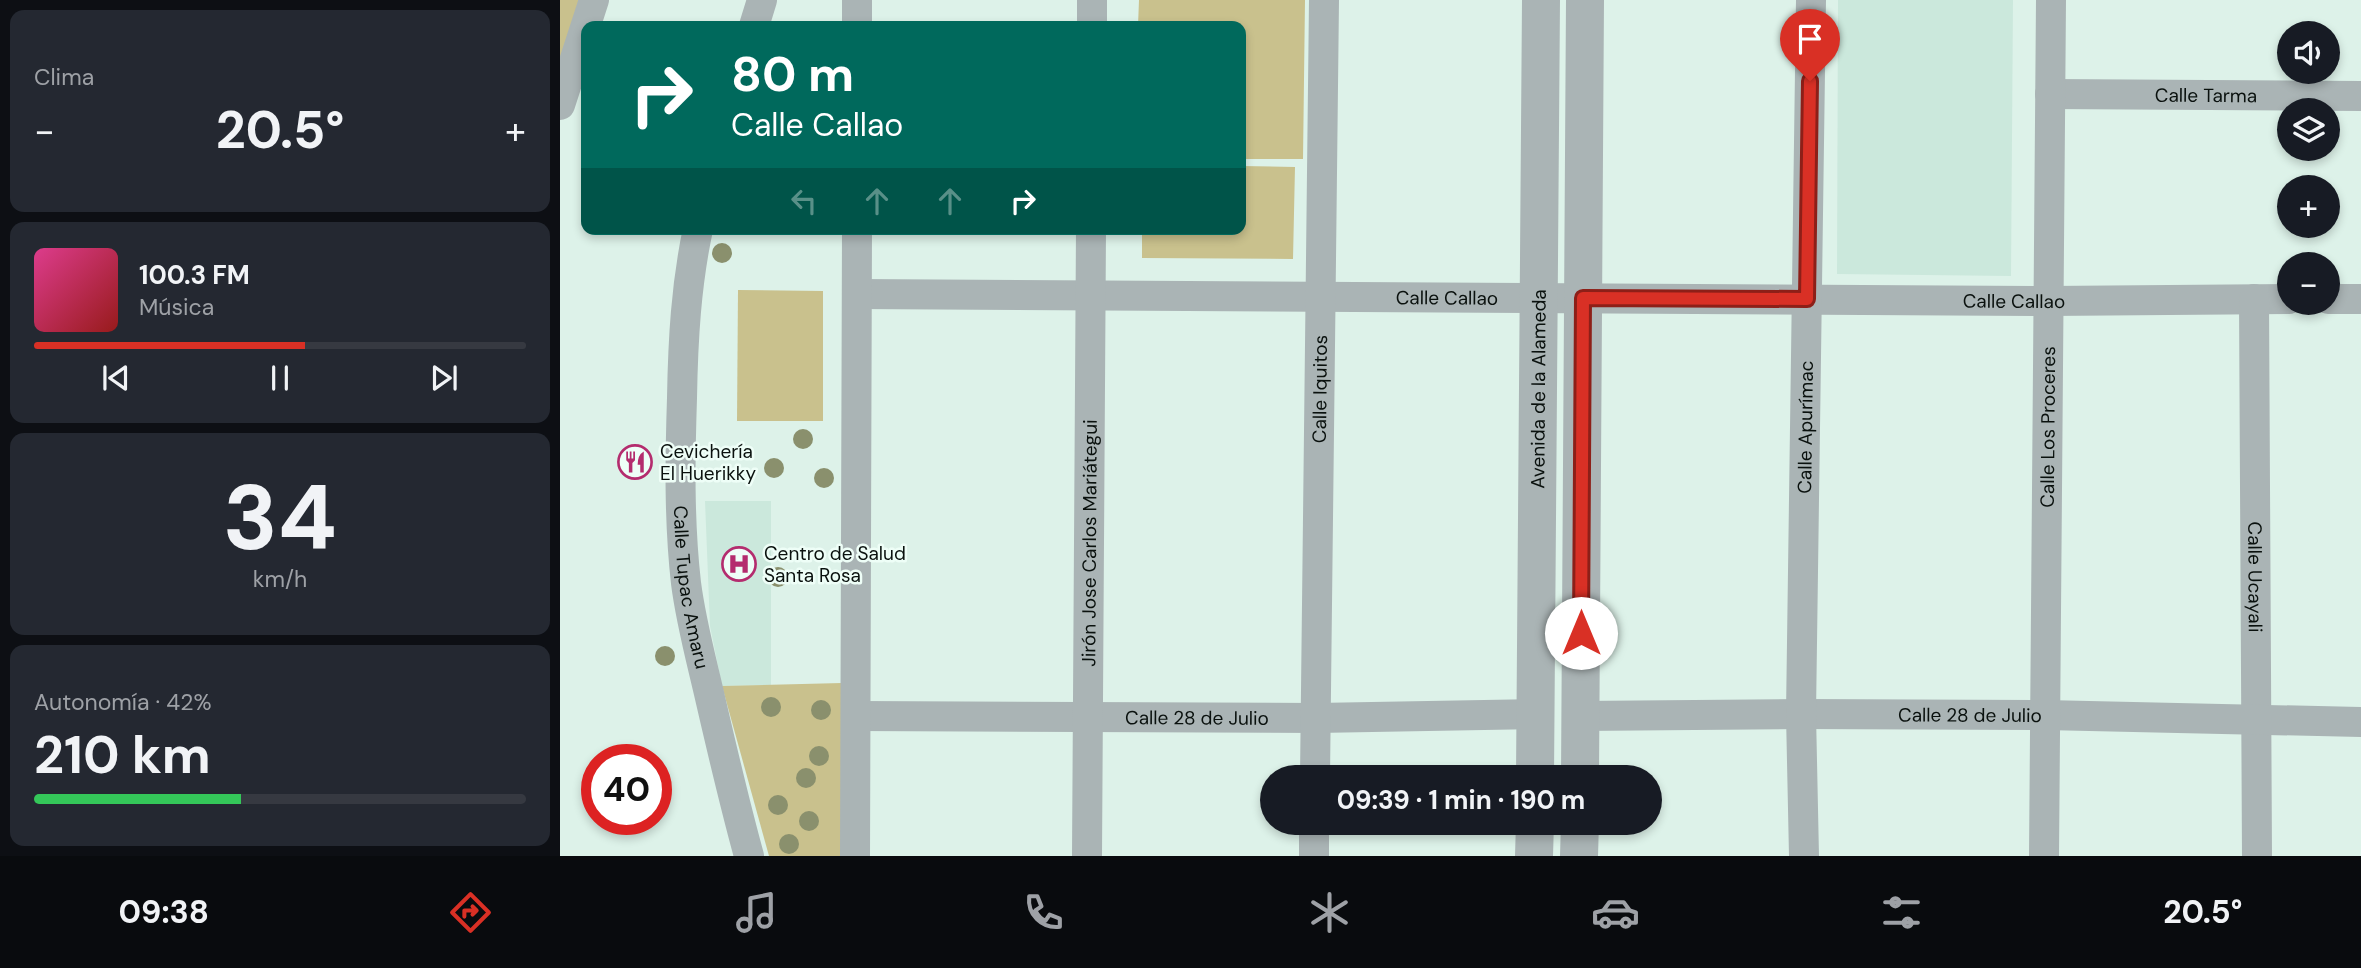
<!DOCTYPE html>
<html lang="es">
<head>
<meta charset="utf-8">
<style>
  body { margin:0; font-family:"DM Sans",sans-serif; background:#242831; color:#f1f3f6; height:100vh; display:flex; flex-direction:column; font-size:26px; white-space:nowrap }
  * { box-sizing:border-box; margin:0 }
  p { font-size:23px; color:#9ea1a6 }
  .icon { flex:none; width:38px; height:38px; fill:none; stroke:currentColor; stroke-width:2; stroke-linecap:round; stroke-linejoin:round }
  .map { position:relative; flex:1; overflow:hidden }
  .drawer { display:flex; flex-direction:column; gap:10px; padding:10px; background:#0d0f14; width:560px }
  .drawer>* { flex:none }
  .hud { position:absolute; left:21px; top:21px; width:665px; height:214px; border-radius:14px; box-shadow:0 4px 10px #0003; background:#00695c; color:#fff; overflow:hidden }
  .tools { position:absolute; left:1717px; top:21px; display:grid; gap:14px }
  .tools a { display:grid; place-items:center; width:63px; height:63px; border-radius:50%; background:#171b24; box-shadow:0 4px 10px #0003; font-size:35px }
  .speed { position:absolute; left:21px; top:744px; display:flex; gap:14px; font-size:35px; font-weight:700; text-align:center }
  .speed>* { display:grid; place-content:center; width:91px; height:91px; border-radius:50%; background:#171b24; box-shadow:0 4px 10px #0003; line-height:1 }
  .speed .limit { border:10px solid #d22; background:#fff; color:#111 }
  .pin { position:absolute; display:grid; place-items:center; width:60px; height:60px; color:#fff; margin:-72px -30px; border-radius:50% 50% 50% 0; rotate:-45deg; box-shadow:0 0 7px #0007 }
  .pin .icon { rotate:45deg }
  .me { position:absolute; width:77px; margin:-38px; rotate:0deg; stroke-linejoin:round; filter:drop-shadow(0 0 5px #0008) }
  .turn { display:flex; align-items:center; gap:24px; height:147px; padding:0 35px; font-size:32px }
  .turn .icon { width:91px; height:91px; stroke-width:2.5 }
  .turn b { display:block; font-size:49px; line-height:60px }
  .lanes { display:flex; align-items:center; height:66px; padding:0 35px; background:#0003; justify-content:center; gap:35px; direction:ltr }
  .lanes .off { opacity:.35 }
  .big { font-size:52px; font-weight:700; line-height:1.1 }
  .drawer .widget { flex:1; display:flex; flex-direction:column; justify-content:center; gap:10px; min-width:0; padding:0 24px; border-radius:14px; background:#242831 }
  .drawer .dial { align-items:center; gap:0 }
  .dial b { font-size:91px; line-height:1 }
  .song { display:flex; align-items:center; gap:21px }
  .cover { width:84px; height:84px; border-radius:10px; background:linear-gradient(135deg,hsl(330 70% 55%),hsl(0 70% 35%)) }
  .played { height:7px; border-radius:4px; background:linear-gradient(90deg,#d93025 55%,#363941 55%) }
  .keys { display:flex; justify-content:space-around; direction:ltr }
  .heat { display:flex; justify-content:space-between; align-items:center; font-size:38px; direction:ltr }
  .charge { height:10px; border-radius:5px; background:linear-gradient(90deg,#34c759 42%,#363941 0) }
  .trip { position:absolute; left:700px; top:765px; width:402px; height:70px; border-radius:35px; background:#171b24; box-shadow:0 4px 10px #0003; font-weight:700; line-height:70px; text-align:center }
  .dock { display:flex; height:112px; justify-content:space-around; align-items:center; background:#090b0e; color:#9ea1a6 }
  .dock .icon { width:49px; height:49px }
  .dock .selected { color:#d93025 }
  .dock b { font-size:32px; color:#f1f3f6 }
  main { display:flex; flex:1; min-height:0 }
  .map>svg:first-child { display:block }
  .built { fill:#cbe8dc }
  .green { fill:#c9c18d }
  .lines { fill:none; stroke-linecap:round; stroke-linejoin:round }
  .minor { stroke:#aab4b5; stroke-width:30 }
  .tertiary { stroke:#aab4b5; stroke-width:38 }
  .tree { fill:#8a906d }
  .route-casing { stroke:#8d1f18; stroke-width:18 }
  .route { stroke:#d93025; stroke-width:12 }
  .labels { text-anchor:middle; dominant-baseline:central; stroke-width:5; stroke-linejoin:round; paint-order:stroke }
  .street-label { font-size:19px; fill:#0a110e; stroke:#eefef7 }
  .poi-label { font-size:19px; fill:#0a110e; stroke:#eefef7; text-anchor:start }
</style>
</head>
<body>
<main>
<section class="drawer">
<div class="widget"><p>Clima</p>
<div class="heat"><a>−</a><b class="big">20.5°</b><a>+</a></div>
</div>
<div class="widget">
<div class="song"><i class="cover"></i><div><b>100.3 FM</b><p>Música</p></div></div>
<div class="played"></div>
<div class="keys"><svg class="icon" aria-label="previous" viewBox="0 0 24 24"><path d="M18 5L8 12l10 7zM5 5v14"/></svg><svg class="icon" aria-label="pause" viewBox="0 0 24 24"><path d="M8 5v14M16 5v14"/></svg><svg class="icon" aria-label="next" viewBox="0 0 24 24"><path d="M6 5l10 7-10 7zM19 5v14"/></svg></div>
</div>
<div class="widget dial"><b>34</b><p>km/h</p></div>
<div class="widget"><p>Autonomía · 42%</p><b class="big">210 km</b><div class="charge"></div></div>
</section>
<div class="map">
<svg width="1801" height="856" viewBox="0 0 1801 856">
  <rect width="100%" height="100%" fill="#ddf2e9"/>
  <g class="built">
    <path d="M 1278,0 L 1453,0 L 1451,276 L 1277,274 Z"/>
    <path d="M 145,501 L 211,501 L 211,685 L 162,686 L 150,626 Z"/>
  </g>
  <g class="green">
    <path d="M 0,0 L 21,0 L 0,64 Z"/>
    <path d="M 579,0 L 745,0 L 743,159 L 681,159 L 681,26 L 578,26 Z"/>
    <path d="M 681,166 L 735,167 L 733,259 L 582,258 L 582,229 L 681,229 Z"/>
    <path d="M 178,290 L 263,291 L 263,421 L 177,421 Z"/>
    <path d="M 282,683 L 281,856 L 209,856 L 162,686 Z"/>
  </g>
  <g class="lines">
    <g class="minor">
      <path d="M 194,26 L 202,0"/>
      <path d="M 297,26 L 297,0"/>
      <path d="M 532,26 L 532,0"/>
      <path id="s1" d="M 1490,94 L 1801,96"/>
      <path d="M 0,105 L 34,0"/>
      <path id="s2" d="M 138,229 C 126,285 123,340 122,398 C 120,460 119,521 126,583 C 131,623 142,662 151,702 C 163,754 175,805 189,856"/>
      <path id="s3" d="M 297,294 L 1489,301 L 1729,299"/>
      <path id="s4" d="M 1694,299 L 1697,856"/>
      <path d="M 1768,299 L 1801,299"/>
      <path id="s5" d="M 297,716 L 756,718 L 976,714"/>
      <path id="s6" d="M 1020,716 L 1241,714 L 1485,715 L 1801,722"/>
      <path id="s7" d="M 755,777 L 764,0"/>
      <path d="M 295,856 L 297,229"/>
      <path id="s8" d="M 527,856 L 531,229"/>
      <path d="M 754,856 L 754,822"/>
      <path id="s9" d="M 1244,856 L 1241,714 L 1251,0"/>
      <path id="s10" d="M 1484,856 L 1491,0"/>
    </g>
    <g class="tertiary">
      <path id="s11" d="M 975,777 L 981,0"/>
      <path d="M 1020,777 L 1025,0"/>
      <path d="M 974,856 L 975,822"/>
      <path d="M 1019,856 L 1020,822"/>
    </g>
  </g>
  <g class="tree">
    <circle cx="162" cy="253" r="10"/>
    <circle cx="243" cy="439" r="10"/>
    <circle cx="214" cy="468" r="10"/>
    <circle cx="264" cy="478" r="10"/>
    <circle cx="218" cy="577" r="10"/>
    <circle cx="105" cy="656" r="10"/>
    <circle cx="211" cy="707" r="10"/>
    <circle cx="261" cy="710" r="10"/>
    <circle cx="259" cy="756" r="10"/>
    <circle cx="246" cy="778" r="10"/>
    <circle cx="218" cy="805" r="10"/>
    <circle cx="249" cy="821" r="10"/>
    <circle cx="229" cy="844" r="10"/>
  </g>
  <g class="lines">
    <g class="route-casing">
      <path id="route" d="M 1021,633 L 1023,298 L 1247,299 L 1250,81"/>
    </g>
    <use href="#route" class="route"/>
  </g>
  <defs>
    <g id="restaurant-ring" transform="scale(1.75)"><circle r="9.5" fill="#eefef7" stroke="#b42c6e" stroke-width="1.5"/><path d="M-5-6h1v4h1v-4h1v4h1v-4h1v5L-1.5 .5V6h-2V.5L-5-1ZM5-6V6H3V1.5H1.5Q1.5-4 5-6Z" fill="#b42c6e"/></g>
    <g id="hospital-ring" transform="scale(1.75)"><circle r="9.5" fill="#eefef7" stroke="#b42c6e" stroke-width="1.5"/><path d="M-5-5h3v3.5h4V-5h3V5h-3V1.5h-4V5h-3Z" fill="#b42c6e"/></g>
  </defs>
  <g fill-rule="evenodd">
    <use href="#restaurant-ring" x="75" y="462"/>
    <use href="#hospital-ring" x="179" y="564"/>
  </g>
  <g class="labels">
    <g class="street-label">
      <text stroke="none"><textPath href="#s1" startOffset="156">Calle Tarma</textPath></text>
      <text stroke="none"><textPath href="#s3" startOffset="590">Calle Callao</textPath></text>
      <text stroke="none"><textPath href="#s3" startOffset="1157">Calle Callao</textPath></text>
      <text stroke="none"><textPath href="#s7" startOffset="388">Calle Iquitos</textPath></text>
      <text stroke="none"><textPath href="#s11" startOffset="388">Avenida de la Alameda</textPath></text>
      <text stroke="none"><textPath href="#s9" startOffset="429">Calle Apurímac</textPath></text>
      <text stroke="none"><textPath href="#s10" startOffset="429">Calle Los Proceres</textPath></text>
      <text stroke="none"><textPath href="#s8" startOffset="313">Jirón Jose Carlos Mariátegui</textPath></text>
      <text stroke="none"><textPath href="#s4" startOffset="278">Calle Ucayali</textPath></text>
      <text stroke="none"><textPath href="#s2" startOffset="360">Calle Tupac Amaru</textPath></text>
      <text stroke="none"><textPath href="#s6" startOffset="390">Calle 28 de Julio</textPath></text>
      <text stroke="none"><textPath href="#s5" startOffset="340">Calle 28 de Julio</textPath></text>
    </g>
    <g class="poi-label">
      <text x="100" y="451">Cevichería<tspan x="100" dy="22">El Huerikky</tspan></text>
      <text x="204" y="553">Centro de Salud<tspan x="204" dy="22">Santa Rosa</tspan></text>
    </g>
  </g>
</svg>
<div class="tools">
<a><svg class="icon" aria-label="sound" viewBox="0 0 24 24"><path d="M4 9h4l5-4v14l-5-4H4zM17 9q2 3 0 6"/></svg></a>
<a><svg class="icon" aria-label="layers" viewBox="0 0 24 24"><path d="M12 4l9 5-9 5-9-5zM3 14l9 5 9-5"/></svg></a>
<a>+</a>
<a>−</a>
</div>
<div class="speed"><div class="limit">40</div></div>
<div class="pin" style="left:1250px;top:81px;background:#d93025"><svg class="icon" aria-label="arrive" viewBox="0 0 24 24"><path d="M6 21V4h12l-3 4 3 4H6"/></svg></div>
<svg class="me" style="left:1021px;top:633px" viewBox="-20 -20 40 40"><circle r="19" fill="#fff"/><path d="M0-13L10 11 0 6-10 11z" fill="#d93025"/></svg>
<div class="trip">09:39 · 1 min · 190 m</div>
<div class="hud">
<div class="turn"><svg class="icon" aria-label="right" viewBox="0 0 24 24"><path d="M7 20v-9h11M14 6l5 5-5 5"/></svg><div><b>80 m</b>Calle Callao</div></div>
<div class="lanes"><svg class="icon off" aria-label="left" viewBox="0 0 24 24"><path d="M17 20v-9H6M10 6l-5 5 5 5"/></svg><svg class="icon off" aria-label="ahead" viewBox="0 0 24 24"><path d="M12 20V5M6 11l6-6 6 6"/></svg><svg class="icon off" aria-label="ahead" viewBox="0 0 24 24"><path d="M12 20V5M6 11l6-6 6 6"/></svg><svg class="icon" aria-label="right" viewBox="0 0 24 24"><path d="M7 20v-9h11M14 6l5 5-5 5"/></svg></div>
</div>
</div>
</main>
<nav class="dock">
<b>09:38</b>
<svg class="icon selected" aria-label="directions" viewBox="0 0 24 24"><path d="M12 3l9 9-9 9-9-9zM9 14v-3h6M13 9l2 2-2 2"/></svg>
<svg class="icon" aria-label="music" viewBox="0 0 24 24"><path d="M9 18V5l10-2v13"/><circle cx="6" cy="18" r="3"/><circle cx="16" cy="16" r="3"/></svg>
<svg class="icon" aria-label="phone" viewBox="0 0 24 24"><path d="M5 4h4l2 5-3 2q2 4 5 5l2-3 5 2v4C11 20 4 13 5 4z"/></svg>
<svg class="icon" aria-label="climate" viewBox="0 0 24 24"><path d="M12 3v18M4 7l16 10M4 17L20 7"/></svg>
<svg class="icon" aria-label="car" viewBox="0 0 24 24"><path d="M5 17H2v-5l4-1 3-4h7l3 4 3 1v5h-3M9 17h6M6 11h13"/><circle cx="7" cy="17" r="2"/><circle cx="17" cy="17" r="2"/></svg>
<svg class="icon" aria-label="filters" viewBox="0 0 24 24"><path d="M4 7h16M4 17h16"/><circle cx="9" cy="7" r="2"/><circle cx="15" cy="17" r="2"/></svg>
<b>20.5°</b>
</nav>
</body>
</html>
